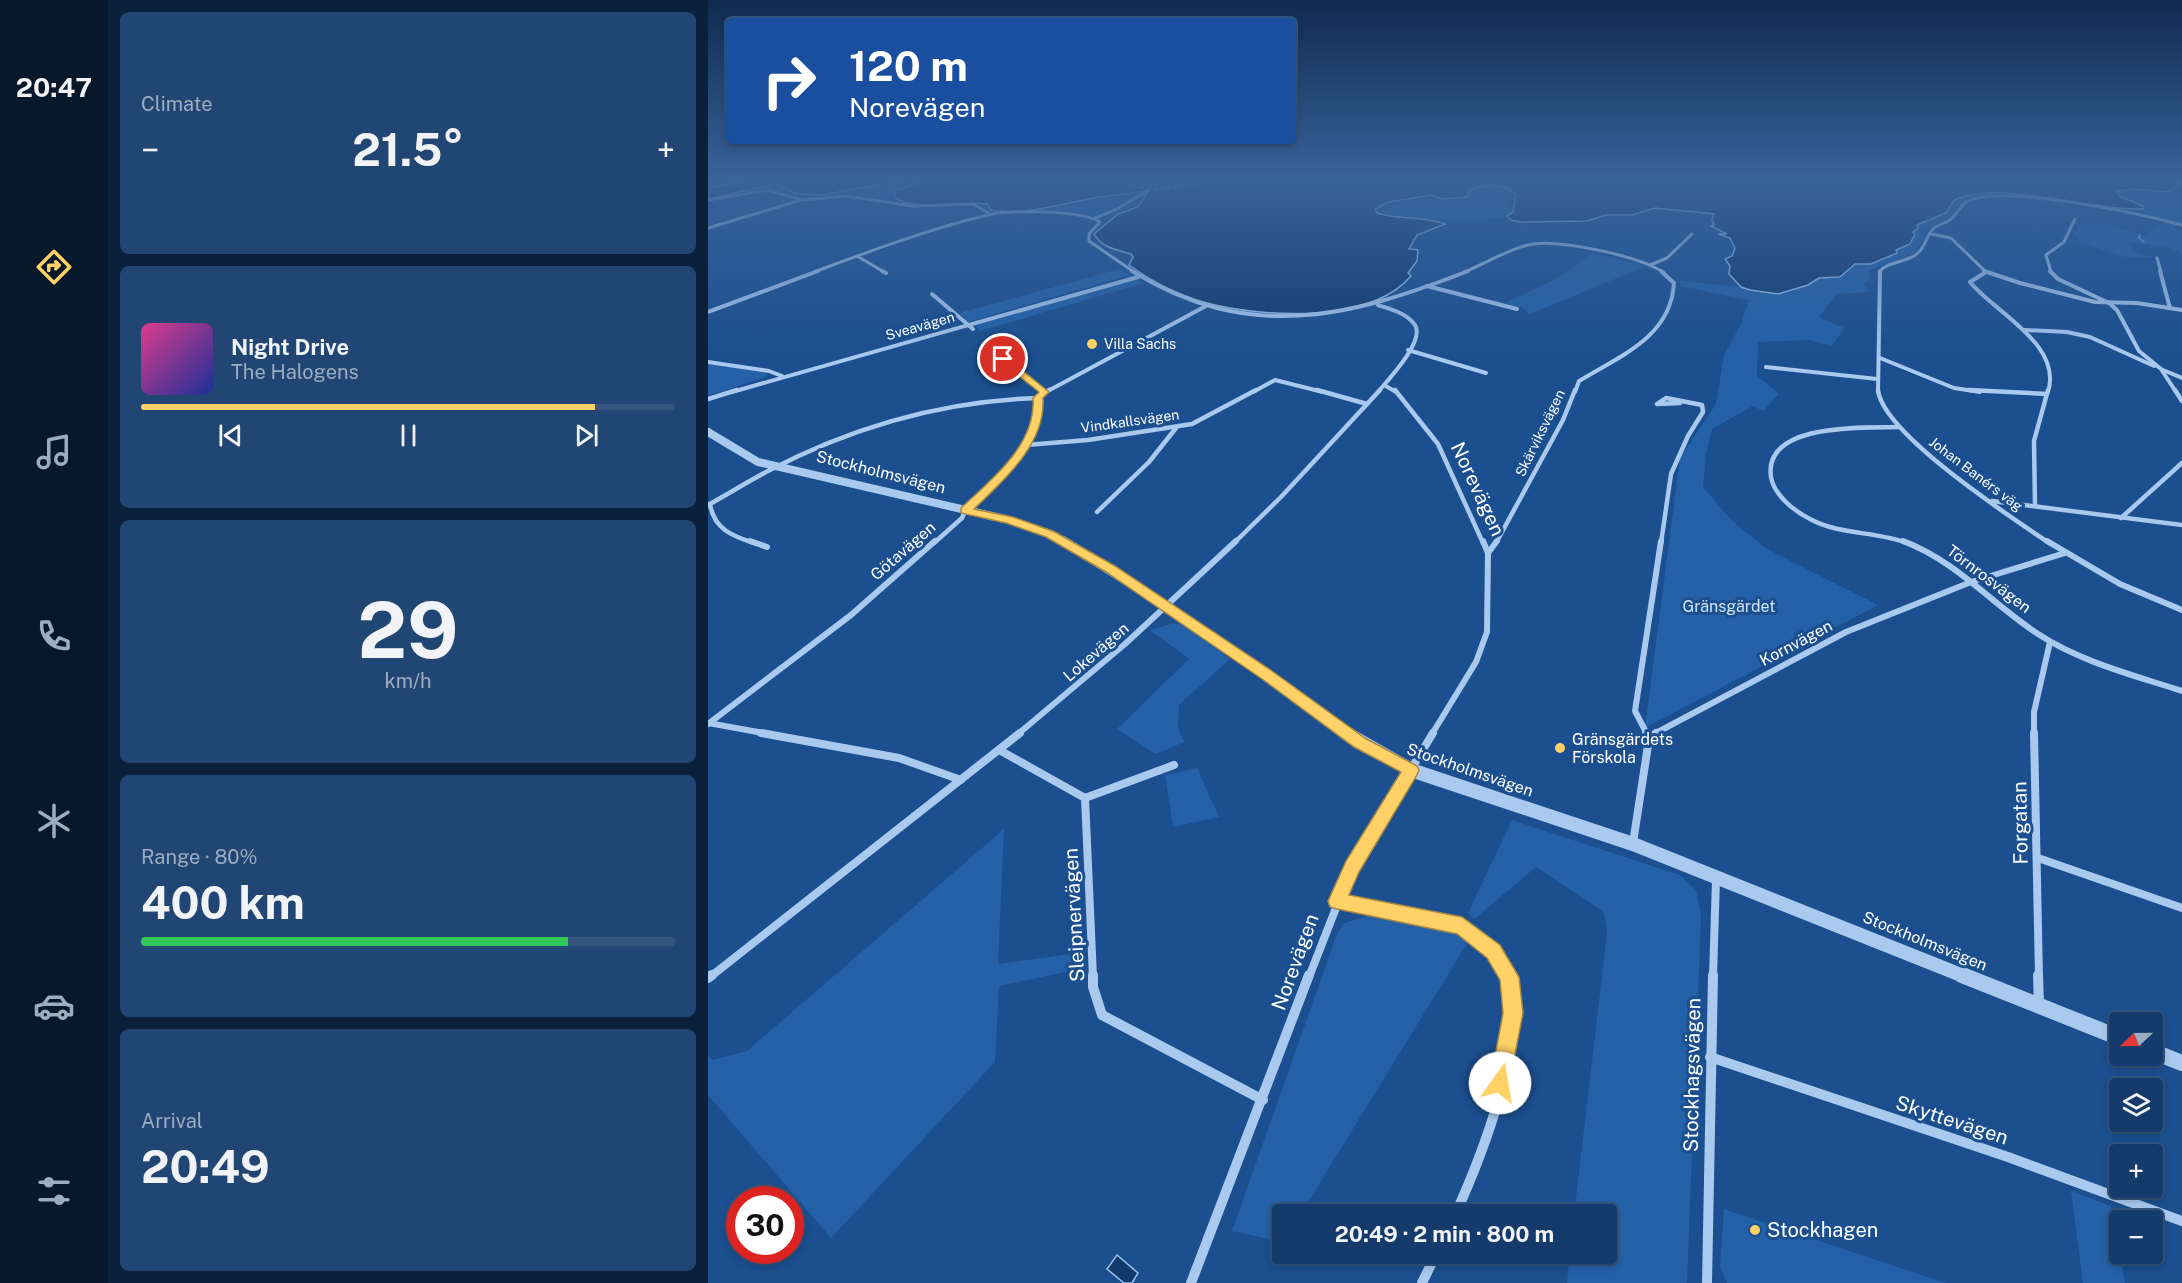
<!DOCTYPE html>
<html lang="en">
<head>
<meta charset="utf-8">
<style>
  body { margin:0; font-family:"Public Sans",sans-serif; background:#214673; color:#f1f3f6; height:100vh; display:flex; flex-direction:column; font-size:22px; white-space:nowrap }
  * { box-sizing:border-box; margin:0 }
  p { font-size:20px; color:#9dadc1 }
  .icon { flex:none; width:33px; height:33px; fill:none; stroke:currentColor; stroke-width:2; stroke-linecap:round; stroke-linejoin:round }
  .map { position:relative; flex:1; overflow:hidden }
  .panel { display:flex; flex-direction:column; gap:12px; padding:12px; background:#0b203b; width:600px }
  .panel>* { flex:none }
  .hud { position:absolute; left:18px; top:18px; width:570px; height:126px; border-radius:6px; box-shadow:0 3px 9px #0003,0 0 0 2px #33557e; background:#1a4fa0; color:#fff; overflow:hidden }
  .needle { width:39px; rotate:248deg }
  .fabs { position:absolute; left:1401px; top:1012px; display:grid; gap:12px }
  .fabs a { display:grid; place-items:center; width:54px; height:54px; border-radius:6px; background:#143b6b; box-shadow:0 3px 9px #0003,0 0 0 2px #33557e; font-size:30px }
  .speed { position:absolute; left:18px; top:1186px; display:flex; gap:12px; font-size:30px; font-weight:700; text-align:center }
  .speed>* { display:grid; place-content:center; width:78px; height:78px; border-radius:50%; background:#143b6b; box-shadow:0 3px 9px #0003,0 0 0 2px #33557e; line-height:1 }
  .speed .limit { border:9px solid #d22; background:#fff; color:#111 }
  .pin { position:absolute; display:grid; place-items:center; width:51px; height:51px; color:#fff; margin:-26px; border:3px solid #fff; border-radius:50%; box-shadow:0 2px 6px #0007 }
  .me { position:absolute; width:66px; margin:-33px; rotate:13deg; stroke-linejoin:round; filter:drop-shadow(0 0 4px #0008) }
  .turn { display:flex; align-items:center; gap:21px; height:126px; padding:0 24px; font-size:27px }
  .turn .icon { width:78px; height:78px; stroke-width:2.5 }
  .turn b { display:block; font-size:42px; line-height:51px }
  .big { font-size:45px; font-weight:700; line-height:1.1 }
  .panel .widget { flex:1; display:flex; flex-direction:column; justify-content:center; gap:9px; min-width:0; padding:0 21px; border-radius:9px; background:#214673 }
  .panel .dial { align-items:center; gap:0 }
  .dial b { font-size:78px; line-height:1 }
  .song { display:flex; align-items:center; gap:18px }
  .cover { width:72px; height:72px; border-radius:9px; background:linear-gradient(135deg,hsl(330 70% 55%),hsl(230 70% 35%)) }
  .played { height:6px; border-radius:3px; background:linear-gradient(90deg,#ffd166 85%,#33557e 85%) }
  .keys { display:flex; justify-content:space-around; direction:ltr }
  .heat { display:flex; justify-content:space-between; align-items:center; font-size:33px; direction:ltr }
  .charge { height:9px; border-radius:4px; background:linear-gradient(90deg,#34c759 80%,#33557e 0) }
  .trip { position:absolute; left:564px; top:1204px; width:345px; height:60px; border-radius:6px; background:#143b6b; box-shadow:0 3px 9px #0003,0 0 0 2px #33557e; font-weight:700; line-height:60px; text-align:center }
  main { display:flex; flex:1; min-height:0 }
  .tab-bar { display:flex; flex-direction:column; width:108px; justify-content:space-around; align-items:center; background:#08182b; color:#9dadc1 }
  .tab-bar .icon { width:42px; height:42px }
  .tab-bar .active { color:#ffd166 }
  .tab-bar b { font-size:27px; color:#f1f3f6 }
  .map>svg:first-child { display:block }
  .green { fill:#2461a8 }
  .water { fill:#123a6d; stroke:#9cc4f0; stroke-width:1.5 }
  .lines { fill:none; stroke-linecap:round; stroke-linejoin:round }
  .stream { stroke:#9cc4f0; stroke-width:1.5 }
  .ferry { stroke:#b5d3f5; stroke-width:1.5; stroke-dasharray:4 3; stroke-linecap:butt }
  .minor-far5 { stroke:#a9c9ee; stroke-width:3 }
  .minor-far4 { stroke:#a9c9ee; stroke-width:4 }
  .minor-far3 { stroke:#a9c9ee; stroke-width:4.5 }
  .minor-far2 { stroke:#a9c9ee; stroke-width:6 }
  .minor-far1 { stroke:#a9c9ee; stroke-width:8 }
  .minor { stroke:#a9c9ee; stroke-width:10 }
  .tertiary-far3 { stroke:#a9c9ee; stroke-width:8 }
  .tertiary-far2 { stroke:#a9c9ee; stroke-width:10 }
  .tertiary-far1 { stroke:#a9c9ee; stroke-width:14 }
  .tertiary { stroke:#a9c9ee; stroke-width:16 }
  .route { fill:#ffd166; stroke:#a68842; stroke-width:1.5 }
  .poi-dot { fill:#ffd166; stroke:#1b4f8f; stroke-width:2 }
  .labels { text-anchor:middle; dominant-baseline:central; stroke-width:6; stroke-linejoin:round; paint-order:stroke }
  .far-street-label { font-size:14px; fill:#fff; stroke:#1b4f8f }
  .far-poi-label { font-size:14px; fill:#fff; stroke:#1b4f8f; text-anchor:start }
  .street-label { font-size:16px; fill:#fff; stroke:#1b4f8f }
  .park-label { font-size:16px; fill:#cfe3fa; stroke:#1b4f8f }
  .poi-label { font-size:16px; fill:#fff; stroke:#1b4f8f; text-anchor:start }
  .near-street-label { font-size:20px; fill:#fff; stroke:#1b4f8f }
  .near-poi-label { font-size:20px; fill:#fff; stroke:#1b4f8f; text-anchor:start }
</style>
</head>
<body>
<main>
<nav class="tab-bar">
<b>20:47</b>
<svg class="icon active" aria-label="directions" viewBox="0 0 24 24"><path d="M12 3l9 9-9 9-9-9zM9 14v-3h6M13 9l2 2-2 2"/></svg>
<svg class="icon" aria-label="music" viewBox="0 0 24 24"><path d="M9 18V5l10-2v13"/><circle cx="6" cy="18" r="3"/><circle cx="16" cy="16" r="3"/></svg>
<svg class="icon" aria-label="phone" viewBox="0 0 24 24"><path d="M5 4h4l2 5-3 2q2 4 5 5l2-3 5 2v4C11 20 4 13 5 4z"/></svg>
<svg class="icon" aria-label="climate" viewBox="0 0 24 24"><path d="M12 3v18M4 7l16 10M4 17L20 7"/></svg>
<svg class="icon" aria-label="car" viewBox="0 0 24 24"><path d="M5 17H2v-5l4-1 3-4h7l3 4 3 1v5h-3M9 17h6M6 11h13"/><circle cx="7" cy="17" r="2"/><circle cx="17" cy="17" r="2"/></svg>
<svg class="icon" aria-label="filters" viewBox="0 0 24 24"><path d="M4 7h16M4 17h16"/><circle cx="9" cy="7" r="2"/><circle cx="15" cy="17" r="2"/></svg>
</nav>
<section class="panel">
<div class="widget"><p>Climate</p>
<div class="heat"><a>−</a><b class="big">21.5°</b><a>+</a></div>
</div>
<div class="widget">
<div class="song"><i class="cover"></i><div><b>Night Drive</b><p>The Halogens</p></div></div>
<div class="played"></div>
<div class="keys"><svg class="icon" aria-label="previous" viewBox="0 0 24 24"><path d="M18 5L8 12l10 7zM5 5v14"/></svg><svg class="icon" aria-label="pause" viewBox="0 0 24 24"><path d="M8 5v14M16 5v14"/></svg><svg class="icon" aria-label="next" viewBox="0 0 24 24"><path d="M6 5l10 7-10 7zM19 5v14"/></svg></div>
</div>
<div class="widget dial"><b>29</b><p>km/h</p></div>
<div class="widget"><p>Range · 80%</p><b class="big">400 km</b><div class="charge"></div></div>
<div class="widget"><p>Arrival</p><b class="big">20:49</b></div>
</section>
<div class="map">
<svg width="1474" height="1283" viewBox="0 0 1474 1283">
  <rect width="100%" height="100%" fill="#1b4f8f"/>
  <g class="green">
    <path d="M 207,178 L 219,178 L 187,187 L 181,199 L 136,193 Z"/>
    <path d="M 782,187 L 794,188 L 805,198 L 801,203 L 803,211 L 796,218 C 756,219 713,223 672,212 C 687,204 703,196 721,197 C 730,197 738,202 748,200 C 761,198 769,190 782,187 Z"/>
    <path d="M 1427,189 L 1449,197 L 1470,195 L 1474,191 L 1474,224 L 1431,214 L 1427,209 L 1435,209 L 1435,206 L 1410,196 L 1409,191 Z"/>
    <path d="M 1275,194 L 1302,195 L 1272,196 L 1255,201 L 1246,214 L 1220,229 L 1207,253 L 1161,270 L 1162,280 L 1156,283 L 1161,292 L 1129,294 L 1111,317 L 1136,328 L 1124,346 L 1101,340 L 1050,342 L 1049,376 L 1071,394 L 1055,411 L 1045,406 L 1004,429 L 998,454 L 995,487 L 1024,521 L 1059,549 L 1170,605 L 937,728 L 972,458 L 1008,404 L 1016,355 L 1033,324 L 1041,300 L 972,286 L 971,281 L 1033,287 L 1070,294 L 1100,285 L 1111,278 L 1127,278 L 1147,264 C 1173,266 1198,248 1208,225 C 1238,215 1238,196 1275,194 Z"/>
    <path d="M 377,197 L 416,198 L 419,201 L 387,216 L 370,212 L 316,211 L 354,205 Z"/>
    <path d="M 1456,221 L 1471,225 L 1466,229 L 1474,231 L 1474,253 L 1458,246 L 1419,243 L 1426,251 L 1443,257 L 1417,257 L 1370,242 L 1371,237 L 1365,236 L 1372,223 L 1402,225 L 1437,236 Z"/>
    <path d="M 884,253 L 938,266 L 822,314 L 813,307 L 797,303 L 850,278 Z"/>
    <path d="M 412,269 L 422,275 L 260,322 L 251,313 Z"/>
    <path d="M 428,279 L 435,283 L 272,331 L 265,323 Z"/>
    <path d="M 0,364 L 55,371 L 60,376 L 0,396 Z"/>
    <path d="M 463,624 L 473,624 L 522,659 L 471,705 L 470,728 L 476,742 L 448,754 L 409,729 L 481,659 L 442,630 Z"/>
    <path d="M 489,768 L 511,817 L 465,827 L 457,775 Z"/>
    <path d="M 804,820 L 972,875 L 988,890 L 993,917 L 979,1283 L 859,1283 L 862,1254 L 898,1254 L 898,1215 L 866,1215 L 899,933 L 896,912 L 828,867 L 766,919 L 760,913 Z"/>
    <path d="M 296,829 L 290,964 L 370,953 L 371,969 L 291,986 L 287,1062 L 123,1238 L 0,1095 L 0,1054 L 5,1060 L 39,1051 Z"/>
    <path d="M 663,915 L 742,931 L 760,942 L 592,1215 L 574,1215 L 574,1242 L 524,1231 L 629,934 L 636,923 Z"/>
    <path d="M 1363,1191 L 1403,1206 L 1417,1283 L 1375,1283 Z"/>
    <path d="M 1016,1209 L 1238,1283 L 1019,1283 L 1012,1266 Z"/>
  </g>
  <g class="water">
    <path d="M 58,177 L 215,177 L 113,195 L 89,194 L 69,184 L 0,199 L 0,188 Z"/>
    <path d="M 231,177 L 1474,177 L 1474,183 L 1467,183 L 1470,186 L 1458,192 L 1427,189 L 1409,191 L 1411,196 L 1435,206 L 1435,209 C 1382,211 1295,179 1246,200 L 1238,213 L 1209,225 L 1210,229 L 1205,232 L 1207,234 L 1202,244 L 1188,250 L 1189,253 L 1163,264 L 1147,264 L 1132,277 L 1111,278 L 1100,285 L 1070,294 L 1042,290 L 1033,287 L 1021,274 L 1022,266 L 1017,259 L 1024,256 L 1027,248 L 1022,238 L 1010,234 L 1019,234 L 1003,226 L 1006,225 L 1004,219 L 1006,214 L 947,208 L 924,215 L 898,215 L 879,221 L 812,222 L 803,220 L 799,216 L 805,212 L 808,194 C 794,182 777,184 761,191 L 759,197 L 733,199 L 724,195 L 680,202 L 667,209 L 669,213 C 691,220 715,216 737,224 L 709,235 L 701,249 L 710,250 L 709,261 L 700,273 L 703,276 C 663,323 562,317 507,305 C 477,298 446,283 421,265 L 425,257 L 423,254 C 409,250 394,248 386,234 L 410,214 L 430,207 L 440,192 C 429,191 419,194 408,195 C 367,198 325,217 283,210 L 279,204 C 257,201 199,212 186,196 L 187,190 Z"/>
    <path d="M 409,1255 L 430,1273 L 424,1283 L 416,1283 L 399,1269 Z"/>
  </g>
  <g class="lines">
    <path class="stream" d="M 1432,235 L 1431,238 L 1436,242"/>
    <path class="ferry" d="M 398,177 L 441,190 L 541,177"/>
    <g class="minor-far5">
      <path d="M 0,200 L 60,190 L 94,200 L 138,196 L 205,206 L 265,204 L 282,214"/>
      <path d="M 387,218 L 407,210 L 441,190"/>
      <path d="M 0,228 L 93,200"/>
      <path d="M 1223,234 L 1243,238 L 1278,272"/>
      <path d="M 149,256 L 176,272"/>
      <path d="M 1449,258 L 1453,272"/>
      <path d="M 942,265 L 959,258 L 984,234"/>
      <path d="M 106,272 C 162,251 221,229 280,215 C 301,210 375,210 392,222 L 381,234 L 381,241 L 426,272"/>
      <path d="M 756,272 C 777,264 798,250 820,245 C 849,238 930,256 955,272"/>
      <path d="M 1171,272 C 1181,260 1201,263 1211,252 C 1217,246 1219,235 1225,229 C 1231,224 1240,223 1245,217 C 1251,212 1253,204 1260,201 C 1296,184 1433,214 1474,225"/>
      <path d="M 1343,272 L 1338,255 L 1356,242 L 1367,219"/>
    </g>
    <g class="minor-far4">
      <path d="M 174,271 L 178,273"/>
      <path d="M 424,271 C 541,343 640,318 760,271"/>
      <path d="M 1276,271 L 1312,283 L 1387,302 L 1429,303 L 1474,310"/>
      <path d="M 1342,271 L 1350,279 L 1401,303 L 1409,310 L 1431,351 L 1453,369 L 1468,392"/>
      <path d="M 1452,271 L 1462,308"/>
      <path d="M 1278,272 L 1262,282 C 1286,312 1355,344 1340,392"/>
      <path d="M 719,286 L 809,309"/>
      <path d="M 224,294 L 265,329"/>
      <path d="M 670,305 C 682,309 699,313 707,325 C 717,341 681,379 670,392"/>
      <path d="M 0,312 L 110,271"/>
      <path d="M 1316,330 L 1359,332 L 1382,337 L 1446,366"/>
      <path d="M 700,350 L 778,373"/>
      <path d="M 1172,358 L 1246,388 L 1272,392"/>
      <path d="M 295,359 L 336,392"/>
      <path d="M 0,362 L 61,371 L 74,376"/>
      <path d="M 1058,367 L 1169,379"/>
      <path d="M 1455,370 L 1474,378"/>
      <path d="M 676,385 L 688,392"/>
      <path d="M 24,392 L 430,277"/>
      <path d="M 338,392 L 498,306"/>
      <path d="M 545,392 L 567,380 L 615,392"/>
      <path d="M 867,392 L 871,381 C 912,356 963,337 966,283 L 953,271"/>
      <path d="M 1170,392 L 1172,271"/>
    </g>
    <g class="minor-far3">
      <path d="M 334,390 L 337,392"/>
      <path d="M 609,390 L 659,404"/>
      <path d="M 687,390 L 730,444 L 775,543"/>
      <path d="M 1170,390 C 1175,434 1303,517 1341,543"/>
      <path d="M 1261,390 L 1339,394"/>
      <path d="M 1467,390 L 1474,401"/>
      <path d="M 0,399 L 29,390"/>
      <path d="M 1191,427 C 1157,428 1055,422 1063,477 C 1066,495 1086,511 1102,519 C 1131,535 1167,531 1199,543"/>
      <path d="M 318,445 L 380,440 L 484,424 L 548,390"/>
      <path d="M 1284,501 L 1474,525"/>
      <path d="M 2,504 C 6,529 24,536 46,543"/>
      <path d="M 0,505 C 20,494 39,482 60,471 C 144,427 235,401 330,398"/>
      <path d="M 1327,506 L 1326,441 L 1340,390"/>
      <path d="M 389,512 L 441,462 L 468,428"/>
      <path d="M 1413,518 L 1474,463"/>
      <path d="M 226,543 L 254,518 L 257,511 C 292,479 327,448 330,398 L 341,390"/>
      <path d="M 526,543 L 573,497 L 672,390"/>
      <path d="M 788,543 L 855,420 L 867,390"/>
      <path d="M 953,543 L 963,474 L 980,436 L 995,412 L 994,405 L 958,398 L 949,404 L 972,403"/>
    </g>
    <g class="minor-far2">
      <path d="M 42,541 L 59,547"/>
      <path d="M 1195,541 C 1248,561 1283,603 1330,634 C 1373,662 1425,675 1474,691"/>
      <path d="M 1339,541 L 1412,584 L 1474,610"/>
      <path d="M 780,553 L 789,541"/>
      <path d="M 0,723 L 61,734"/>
      <path d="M 0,724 L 143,615 L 227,541"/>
      <path d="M 310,734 L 417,644 L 528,541"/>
      <path d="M 724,734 L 768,662 L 779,632 L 780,553 L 775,541"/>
      <path d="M 939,734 L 927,711 L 953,541"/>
      <path d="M 946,734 L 1138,632 L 1263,582 L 1357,553"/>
      <path d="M 1326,734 L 1326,712 L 1342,642"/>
    </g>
    <g class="minor-far1">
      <path d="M 53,733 L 191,758 L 253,780"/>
      <path d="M 938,733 L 941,739"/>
      <path d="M 1326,733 L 1331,977"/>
      <path d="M 293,751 L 377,798 L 385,977"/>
      <path d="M 377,798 L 466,765"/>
      <path d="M 925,843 L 941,739 L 948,733"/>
      <path d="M 1330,858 L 1474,908"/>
      <path d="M 629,901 C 687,911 777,910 801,977"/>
      <path d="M 2,977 L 312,733"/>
      <path d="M 601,977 L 644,867 L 725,733"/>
      <path d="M 1005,977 L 1008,879"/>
    </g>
    <g class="minor">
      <path d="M 385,975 L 385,987 L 394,1015 L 555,1100"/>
      <path d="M 1330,975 L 1331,1005"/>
      <path d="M 0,978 L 4,975"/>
      <path d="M 1002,1057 L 1300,1157 L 1474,1221"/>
      <path d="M 747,1215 C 773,1158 821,1037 801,975"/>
      <path d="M 483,1283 L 601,975"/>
      <path d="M 714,1283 L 728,1254"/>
      <path d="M 999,1283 L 1005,975"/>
    </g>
    <path class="tertiary-far3" d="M 0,432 L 50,462 L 301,520 L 343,534 L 358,543"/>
    <path class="tertiary-far2" d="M 355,541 C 454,600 548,667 640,734"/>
    <path class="tertiary-far1" d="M 638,733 L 703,770 L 925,844 L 1258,977"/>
    <g class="tertiary">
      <path d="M 1254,975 L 1412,1038"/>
      <path d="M 1444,1051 L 1474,1063"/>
    </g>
  </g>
  <linearGradient id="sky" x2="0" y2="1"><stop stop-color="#0f2b4f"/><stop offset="0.5" stop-color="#39639b"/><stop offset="1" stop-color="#39639b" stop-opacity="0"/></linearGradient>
  <rect width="1474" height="357" fill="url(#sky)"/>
  <path class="route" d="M 292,358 L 299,358 L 341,392 L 335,398 C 338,444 296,480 266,509 L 305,517 L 347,532 L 407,566 L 564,671 L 657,738 L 709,766 L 711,770 L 709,775 L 651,872 L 641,895 L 754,917 L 792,945 L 811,977 L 815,1013 L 800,1091 L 792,1094 L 785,1091 L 782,1083 L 795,1013 L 792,980 L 779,958 L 749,934 L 629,909 L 622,907 L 620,901 L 638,861 L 693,772 L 646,747 L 554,679 L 398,572 L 338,537 L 298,523 L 253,513 L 253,508 C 284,479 328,445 325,398 L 331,392 L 292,361 Z"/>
  <g class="poi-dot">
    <circle cx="384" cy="344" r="6"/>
    <circle cx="852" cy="748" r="6"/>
    <circle cx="1047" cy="1230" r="6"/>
  </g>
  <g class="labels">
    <g class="far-street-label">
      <text transform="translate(212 326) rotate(-16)">Sveavägen</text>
      <text transform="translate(422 421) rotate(-8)">Vindkallsvägen</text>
      <text transform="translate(832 433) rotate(-64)">Skärviksvägen</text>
      <text transform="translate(1268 474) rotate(37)">Johan Banérs väg</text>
    </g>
    <g class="far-poi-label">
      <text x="396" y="344">Villa Sachs</text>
    </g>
    <g class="street-label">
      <text transform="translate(173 472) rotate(14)">Stockholmsvägen</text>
      <text transform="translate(195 551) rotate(-41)">Götavägen</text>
      <text transform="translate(1281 579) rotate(37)">Törnrosvägen</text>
      <text transform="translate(1088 643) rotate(-28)">Kornvägen</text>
      <text transform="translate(388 652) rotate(-41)">Lokevägen</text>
      <text transform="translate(762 770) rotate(19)">Stockholmsvägen</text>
      <text transform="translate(1217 941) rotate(22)">Stockholmsvägen</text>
    </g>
    <g class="park-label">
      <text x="1021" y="606">Gränsgärdet</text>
    </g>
    <g class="poi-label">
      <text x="864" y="739">Gränsgärdets<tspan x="864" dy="18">Förskola</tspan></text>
    </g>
    <g class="near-street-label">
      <text transform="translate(770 489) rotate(65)">Norevägen</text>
      <text transform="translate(1312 823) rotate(-91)">Forgatan</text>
      <text transform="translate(366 915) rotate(-93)">Sleipnervägen</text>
      <text transform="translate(587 962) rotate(-70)">Norevägen</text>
      <text transform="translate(984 1075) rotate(-89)">Stockhagsvägen</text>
      <text transform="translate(1244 1120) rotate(18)">Skyttevägen</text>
    </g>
    <g class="near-poi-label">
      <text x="1059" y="1230">Stockhagen</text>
    </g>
  </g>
</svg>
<div class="fabs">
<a><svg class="needle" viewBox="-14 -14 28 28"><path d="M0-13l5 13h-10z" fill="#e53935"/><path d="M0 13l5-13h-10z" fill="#9dadc1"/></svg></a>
<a><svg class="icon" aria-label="layers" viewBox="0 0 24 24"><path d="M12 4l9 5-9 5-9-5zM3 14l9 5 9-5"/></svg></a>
<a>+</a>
<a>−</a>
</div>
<div class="speed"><div class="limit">30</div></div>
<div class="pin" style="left:295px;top:359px;background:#d93025"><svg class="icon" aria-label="arrive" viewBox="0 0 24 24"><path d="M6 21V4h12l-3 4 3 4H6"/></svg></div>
<svg class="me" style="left:792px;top:1083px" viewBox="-20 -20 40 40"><circle r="19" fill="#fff"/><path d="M0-13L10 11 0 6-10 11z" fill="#ffd166"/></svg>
<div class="trip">20:49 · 2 min · 800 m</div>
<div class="hud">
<div class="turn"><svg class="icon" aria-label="right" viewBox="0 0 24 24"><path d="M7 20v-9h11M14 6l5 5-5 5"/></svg><div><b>120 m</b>Norevägen</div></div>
</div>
</div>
</main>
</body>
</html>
